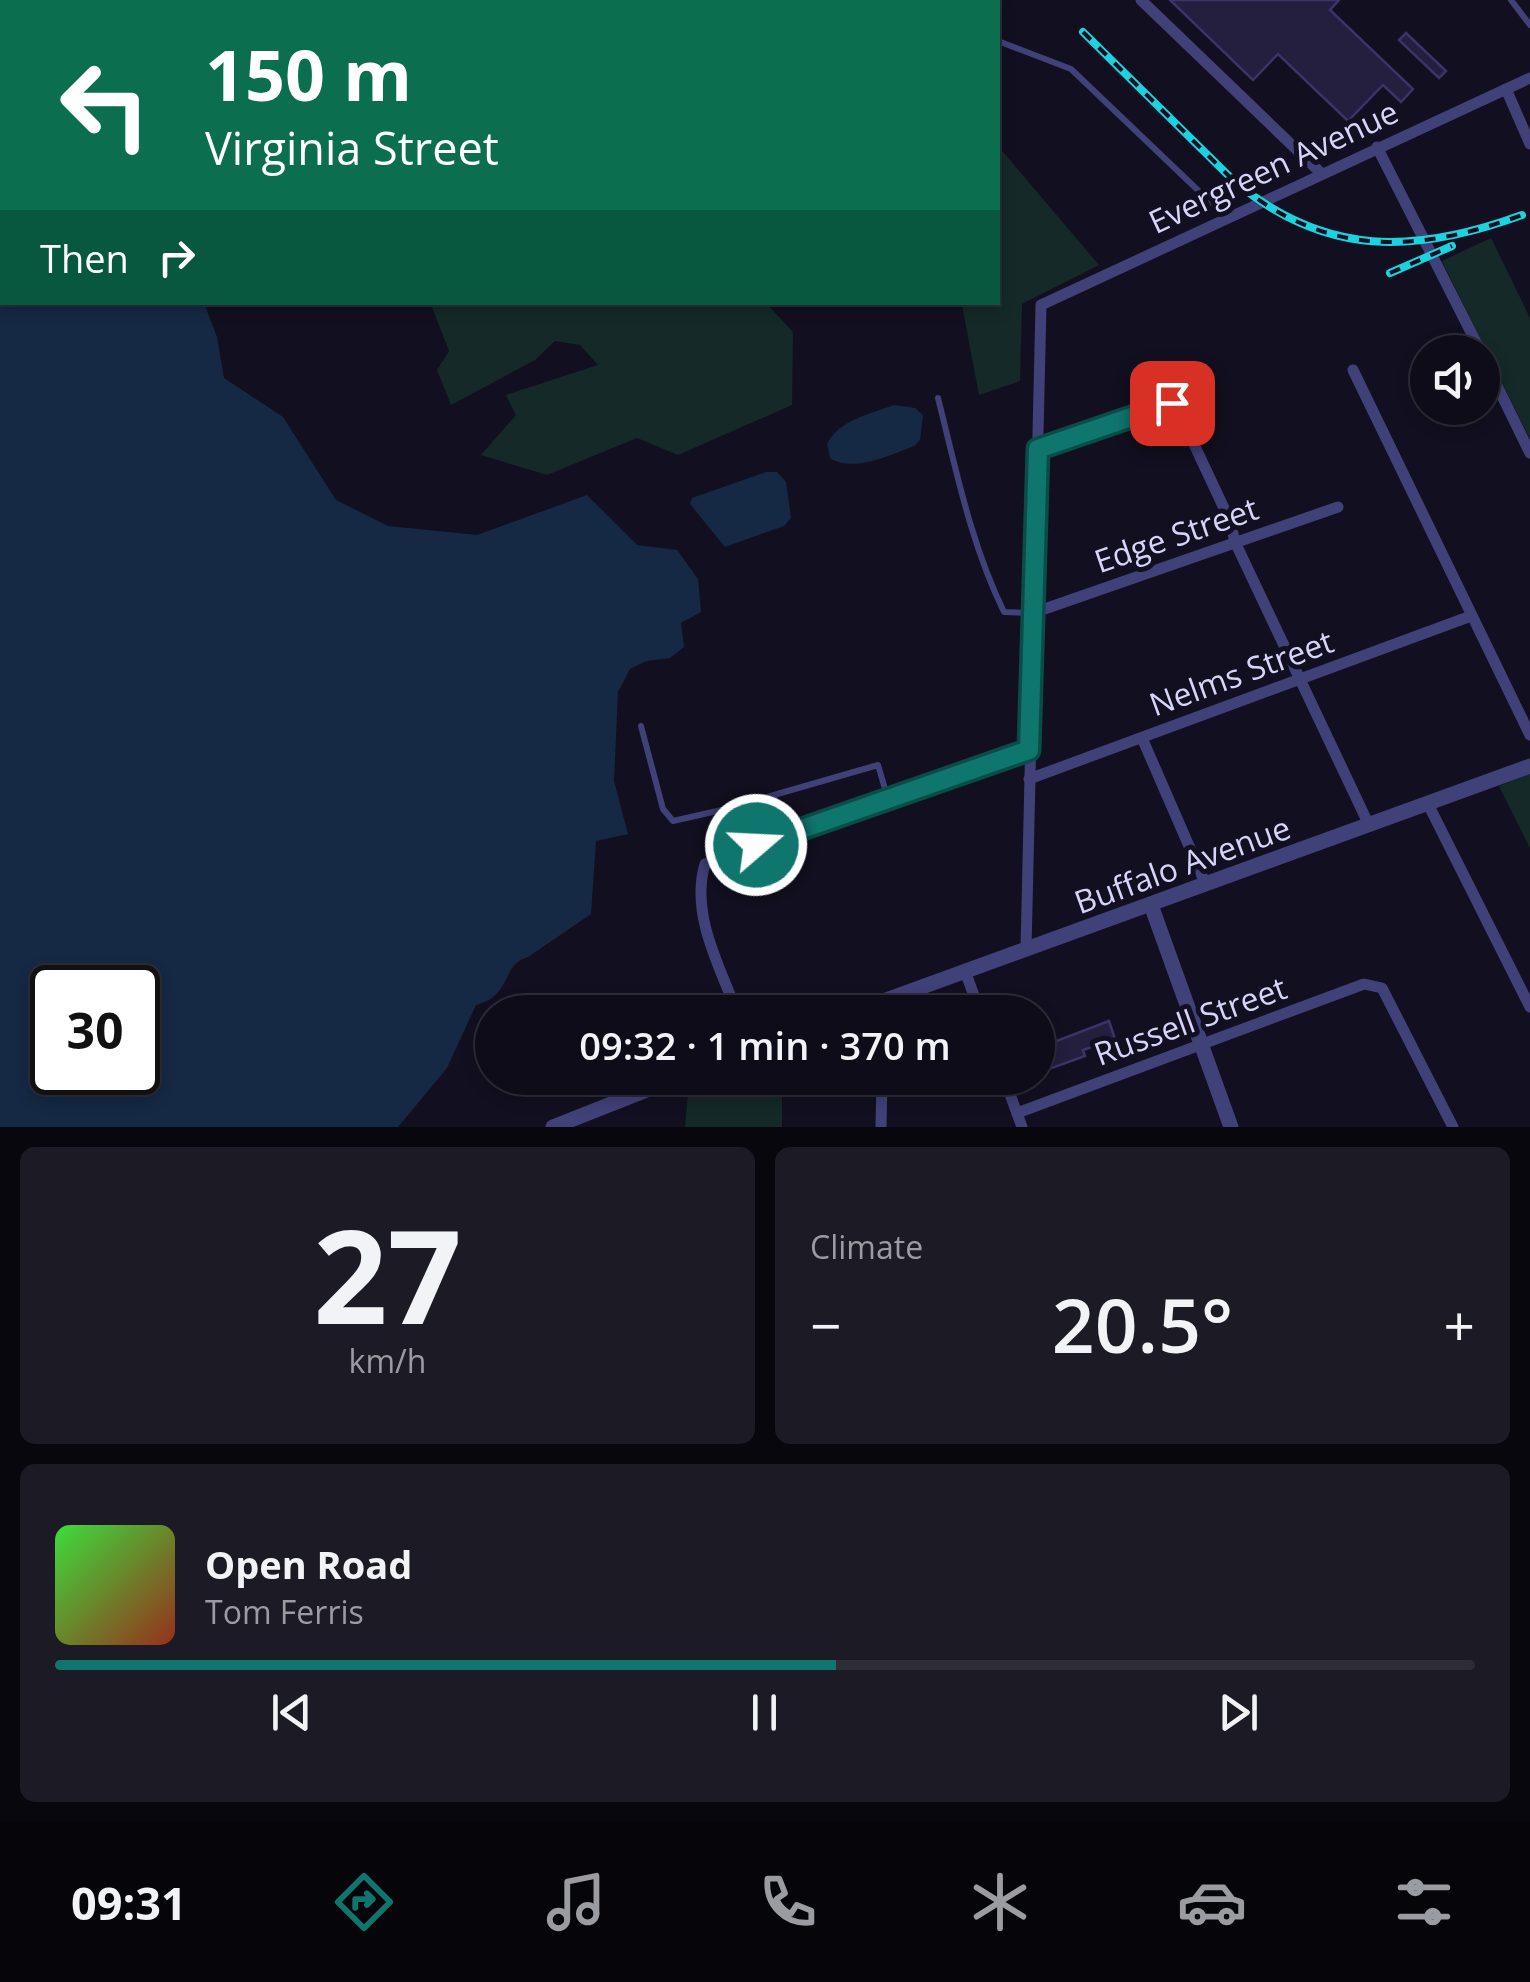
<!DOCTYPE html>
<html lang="en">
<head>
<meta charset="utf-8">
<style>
  body { margin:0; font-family:"Open Sans",sans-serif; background:#1c1a25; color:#f1f3f6; height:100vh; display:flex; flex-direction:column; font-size:38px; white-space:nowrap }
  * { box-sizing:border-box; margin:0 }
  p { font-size:32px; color:#9b9ba2 }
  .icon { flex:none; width:55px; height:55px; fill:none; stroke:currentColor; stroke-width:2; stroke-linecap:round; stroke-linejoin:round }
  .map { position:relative; height:1127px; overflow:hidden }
  .details { display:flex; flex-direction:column; gap:20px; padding:20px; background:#08070d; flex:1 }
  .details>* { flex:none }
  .guide { position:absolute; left:0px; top:0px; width:1000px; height:305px; box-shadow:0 5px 15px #0003,0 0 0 2px #2e2c37; background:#0b6e4f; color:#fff; overflow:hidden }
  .controls { position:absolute; left:1410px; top:335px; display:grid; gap:20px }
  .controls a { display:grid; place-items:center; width:90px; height:90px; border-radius:50%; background:#0e0c18; box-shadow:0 5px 15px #0003,0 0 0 2px #2e2c37; font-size:50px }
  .speed { position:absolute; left:30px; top:965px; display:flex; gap:20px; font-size:50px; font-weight:700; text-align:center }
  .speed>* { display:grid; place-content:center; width:130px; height:130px; border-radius:50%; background:#0e0c18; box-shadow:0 5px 15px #0003,0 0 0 2px #2e2c37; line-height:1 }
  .speed .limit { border:5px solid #111; border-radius:15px; background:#fff; color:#111 }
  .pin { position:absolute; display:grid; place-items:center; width:85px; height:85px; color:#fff; margin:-42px; border-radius:20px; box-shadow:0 5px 15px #0006 }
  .me { position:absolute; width:110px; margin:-55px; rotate:71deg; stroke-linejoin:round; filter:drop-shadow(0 0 8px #0008) }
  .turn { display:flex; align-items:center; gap:35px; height:210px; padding:0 40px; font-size:45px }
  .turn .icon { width:130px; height:130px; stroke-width:2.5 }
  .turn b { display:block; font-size:70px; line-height:85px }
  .then { display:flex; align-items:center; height:95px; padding:0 40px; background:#0003; gap:20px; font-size:38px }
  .big { font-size:75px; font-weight:600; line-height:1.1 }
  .details .widget { flex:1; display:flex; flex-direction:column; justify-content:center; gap:15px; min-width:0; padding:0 35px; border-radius:15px; background:#1c1a25 }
  .details .dial { align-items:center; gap:0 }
  .dial b { font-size:130px; line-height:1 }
  .song { display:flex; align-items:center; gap:30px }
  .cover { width:120px; height:120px; border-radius:15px; background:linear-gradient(135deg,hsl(120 70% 55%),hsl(10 70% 35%)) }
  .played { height:10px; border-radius:5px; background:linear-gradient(90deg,#0f766e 55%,#2e2c37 55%) }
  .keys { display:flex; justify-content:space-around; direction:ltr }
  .heat { display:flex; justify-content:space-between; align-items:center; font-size:55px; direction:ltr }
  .details .tiles { flex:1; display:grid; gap:20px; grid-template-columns:1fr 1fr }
  .widget:last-child { grid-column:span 2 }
  .trip { position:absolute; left:475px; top:995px; width:580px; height:100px; border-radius:50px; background:#0e0c18; box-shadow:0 5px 15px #0003,0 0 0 2px #2e2c37; font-weight:600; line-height:100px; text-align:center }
  .tabs { display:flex; height:160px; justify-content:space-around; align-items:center; background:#06050a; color:#9b9ba2 }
  .tabs .icon { width:70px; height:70px }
  .tabs .active { color:#0f766e }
  .tabs b { font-size:45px; color:#f1f3f6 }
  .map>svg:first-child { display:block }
  .green { fill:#142928 }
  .water { fill:#152944; fill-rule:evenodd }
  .building { fill:#241e3f; stroke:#3c3368; stroke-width:2.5 }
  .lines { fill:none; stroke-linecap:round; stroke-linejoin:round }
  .service { stroke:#414179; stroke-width:6 }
  .minor { stroke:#414179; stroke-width:11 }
  .tertiary { stroke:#414179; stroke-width:15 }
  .rail-casing { stroke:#1cd2de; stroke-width:8 }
  .rail { stroke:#121020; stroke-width:4; stroke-dasharray:11; stroke-linecap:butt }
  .route-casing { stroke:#0a4d48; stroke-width:25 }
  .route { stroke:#0f766e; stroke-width:18 }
  .labels { text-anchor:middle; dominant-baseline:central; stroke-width:10; stroke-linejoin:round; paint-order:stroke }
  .street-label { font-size:32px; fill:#d7d4fa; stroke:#121020 }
</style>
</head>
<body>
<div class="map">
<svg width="1530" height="1127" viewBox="0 0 1530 1127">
  <rect width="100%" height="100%" fill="#121020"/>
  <g class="green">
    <path d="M 998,146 L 1099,265 L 1022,304 L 1020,381 L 979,395 L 962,305 L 998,302 Z"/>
    <path d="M 1491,238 L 1530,318 L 1530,439 L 1442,261 Z"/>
    <path d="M 430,302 L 766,303 L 793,332 L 792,405 L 678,455 L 637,438 L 547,475 L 481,455 L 516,415 L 506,395 L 598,365 L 580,345 L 555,341 L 535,360 L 451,405 L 437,370 L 449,351 Z"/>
    <path d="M 1530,774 L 1530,848 L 1499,786 Z"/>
    <path d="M 704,1078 L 782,1078 L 782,1127 L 685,1127 L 689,1083 Z"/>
  </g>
  <g class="water">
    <path d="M 0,0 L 246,0 L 2,2 L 2,302 L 204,303 L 217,337 L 224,378 L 283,417 L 336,500 L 388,526 L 477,535 L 587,495 L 637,545 L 677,550 L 698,579 L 701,612 L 681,623 L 684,647 L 670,658 L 646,661 L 630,669 L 618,692 L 614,781 L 628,834 L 596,841 L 591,914 L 528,957 C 500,965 513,996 476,1005 L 447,1068 L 398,1127 L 0,1127 ZM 52,988 L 138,988 L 138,1072 L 52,1072 Z"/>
    <path d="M 894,405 L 915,408 L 923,415 L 920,440 L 914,446 C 890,455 854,473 830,458 L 827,444 C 839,420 870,414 894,405 Z"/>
    <path d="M 766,472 L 777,472 L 786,482 L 791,518 L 784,526 L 725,547 L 690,504 L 692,498 Z"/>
  </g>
  <g class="building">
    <path d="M 1170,0 L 1339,0 L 1330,10 L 1413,89 L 1401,102 L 1383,85 L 1348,121 L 1278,54 L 1253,80 Z"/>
    <path d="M 1406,33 L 1446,71 L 1439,78 L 1399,40 Z"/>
    <path d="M 1109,1021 L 1115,1039 L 1083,1050 L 1085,1056 L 1038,1073 L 1038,1048 Z"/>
  </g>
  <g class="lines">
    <g class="service">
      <path d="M 679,0 L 680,2"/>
      <path d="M 795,0 L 798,2"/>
      <path d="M 929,0 L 932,2"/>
      <path d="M 1511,0 L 1530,25"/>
      <path d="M 629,2 L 632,0"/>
      <path d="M 967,2 L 969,0"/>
      <path d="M 998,41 L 1071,69 L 1226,217"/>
      <path d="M 938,398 C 956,469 971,545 1004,612 L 1031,613"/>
      <path d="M 641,726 L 663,809 L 673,821 L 726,809 L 736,851"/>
      <path d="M 774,795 L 878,765 L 888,799"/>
      <path d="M 726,809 L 774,795 L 784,835"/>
    </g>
    <g class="minor">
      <path d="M 1141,0 L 1322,174"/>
      <path d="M 1506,89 L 1530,144"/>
      <path d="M 1377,147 L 1481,352"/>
      <path d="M 1482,355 L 1530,453"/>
      <path d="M 1353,370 L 1530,735"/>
      <path d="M 1038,449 L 1172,403 L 1177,408 L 1230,521 L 1235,542 L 1369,825"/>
      <path d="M 1033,613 L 1338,507"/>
      <path d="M 1142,738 L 1206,885"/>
      <path d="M 1029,779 L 1471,616"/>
      <path d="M 1428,804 L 1530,1007"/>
      <path d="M 1026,949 L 1041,305 L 1530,78"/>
      <path d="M 965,971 L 980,1012"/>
      <path d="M 737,1012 C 720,967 690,914 705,864 L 1029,750"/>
      <path d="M 1004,1078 L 1022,1127"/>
      <path d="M 1017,1113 L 1364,984 L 1382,988 L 1453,1127"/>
      <path d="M 881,1127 L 882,1078"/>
    </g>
    <g class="tertiary">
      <path d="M 1151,905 L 1231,1127"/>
      <path d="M 853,1012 L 1530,766"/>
      <path d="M 553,1127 L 677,1078"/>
    </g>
    <g class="rail-casing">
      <g id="rail">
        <path d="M 1083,32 L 1235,182 C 1326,257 1415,254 1522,215"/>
        <path d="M 1390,273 L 1452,246"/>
      </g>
    </g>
    <use href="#rail" class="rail"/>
  </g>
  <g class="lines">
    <g class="route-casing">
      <path id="route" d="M 756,845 L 1029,750 L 1038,449 L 1172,403"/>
    </g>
    <use href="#route" class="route"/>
  </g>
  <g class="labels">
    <g class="street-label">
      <text transform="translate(1273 166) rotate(-25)">Evergreen Avenue</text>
      <text transform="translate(1176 534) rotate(-19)">Edge Street</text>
      <text transform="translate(1241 672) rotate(-20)">Nelms Street</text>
      <text transform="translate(1182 864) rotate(-20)">Buffalo Avenue</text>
      <text transform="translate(1190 1020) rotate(-20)">Russell Street</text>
    </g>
  </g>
</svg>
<div class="controls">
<a><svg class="icon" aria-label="sound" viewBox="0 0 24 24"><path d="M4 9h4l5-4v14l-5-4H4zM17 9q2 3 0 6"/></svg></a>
</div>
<div class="speed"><div class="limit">30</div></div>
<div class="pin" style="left:1172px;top:403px;background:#d93025"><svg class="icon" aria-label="arrive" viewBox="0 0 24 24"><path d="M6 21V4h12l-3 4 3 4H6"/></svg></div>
<svg class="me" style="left:756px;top:845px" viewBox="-20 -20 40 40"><circle r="17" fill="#0f766e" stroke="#fff" stroke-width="3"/><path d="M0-11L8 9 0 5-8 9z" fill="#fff"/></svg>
<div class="trip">09:32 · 1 min · 370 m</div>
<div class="guide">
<div class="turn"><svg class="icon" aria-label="left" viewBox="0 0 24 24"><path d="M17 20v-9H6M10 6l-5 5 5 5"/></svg><div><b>150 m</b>Virginia Street</div></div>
<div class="then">Then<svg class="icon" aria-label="right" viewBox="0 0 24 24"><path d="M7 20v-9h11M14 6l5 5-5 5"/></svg></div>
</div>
</div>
<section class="details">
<div class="tiles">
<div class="widget dial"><b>27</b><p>km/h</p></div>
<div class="widget"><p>Climate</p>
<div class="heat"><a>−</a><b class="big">20.5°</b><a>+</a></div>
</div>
<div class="widget">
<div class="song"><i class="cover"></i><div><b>Open Road</b><p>Tom Ferris</p></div></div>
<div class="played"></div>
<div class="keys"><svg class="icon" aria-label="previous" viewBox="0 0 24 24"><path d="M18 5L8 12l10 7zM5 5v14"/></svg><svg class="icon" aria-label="pause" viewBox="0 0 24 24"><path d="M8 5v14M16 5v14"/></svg><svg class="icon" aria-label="next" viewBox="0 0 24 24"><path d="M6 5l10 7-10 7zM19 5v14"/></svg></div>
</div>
</div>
</section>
<nav class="tabs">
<b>09:31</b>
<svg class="icon active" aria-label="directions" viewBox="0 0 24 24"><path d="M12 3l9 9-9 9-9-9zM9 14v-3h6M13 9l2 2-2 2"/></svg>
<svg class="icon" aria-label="music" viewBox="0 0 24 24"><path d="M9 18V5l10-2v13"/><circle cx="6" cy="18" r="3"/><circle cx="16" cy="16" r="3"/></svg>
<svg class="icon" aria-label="phone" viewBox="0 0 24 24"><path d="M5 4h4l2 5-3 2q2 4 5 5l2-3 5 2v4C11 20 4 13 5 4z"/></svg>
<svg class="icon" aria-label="climate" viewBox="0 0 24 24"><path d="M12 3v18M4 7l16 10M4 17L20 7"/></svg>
<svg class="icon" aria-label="car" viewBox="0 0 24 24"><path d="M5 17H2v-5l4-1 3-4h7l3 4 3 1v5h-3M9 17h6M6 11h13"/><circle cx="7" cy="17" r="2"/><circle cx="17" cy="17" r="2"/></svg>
<svg class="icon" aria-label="filters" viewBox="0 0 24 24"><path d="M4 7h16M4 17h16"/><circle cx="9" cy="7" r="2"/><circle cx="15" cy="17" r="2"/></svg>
</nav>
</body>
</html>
